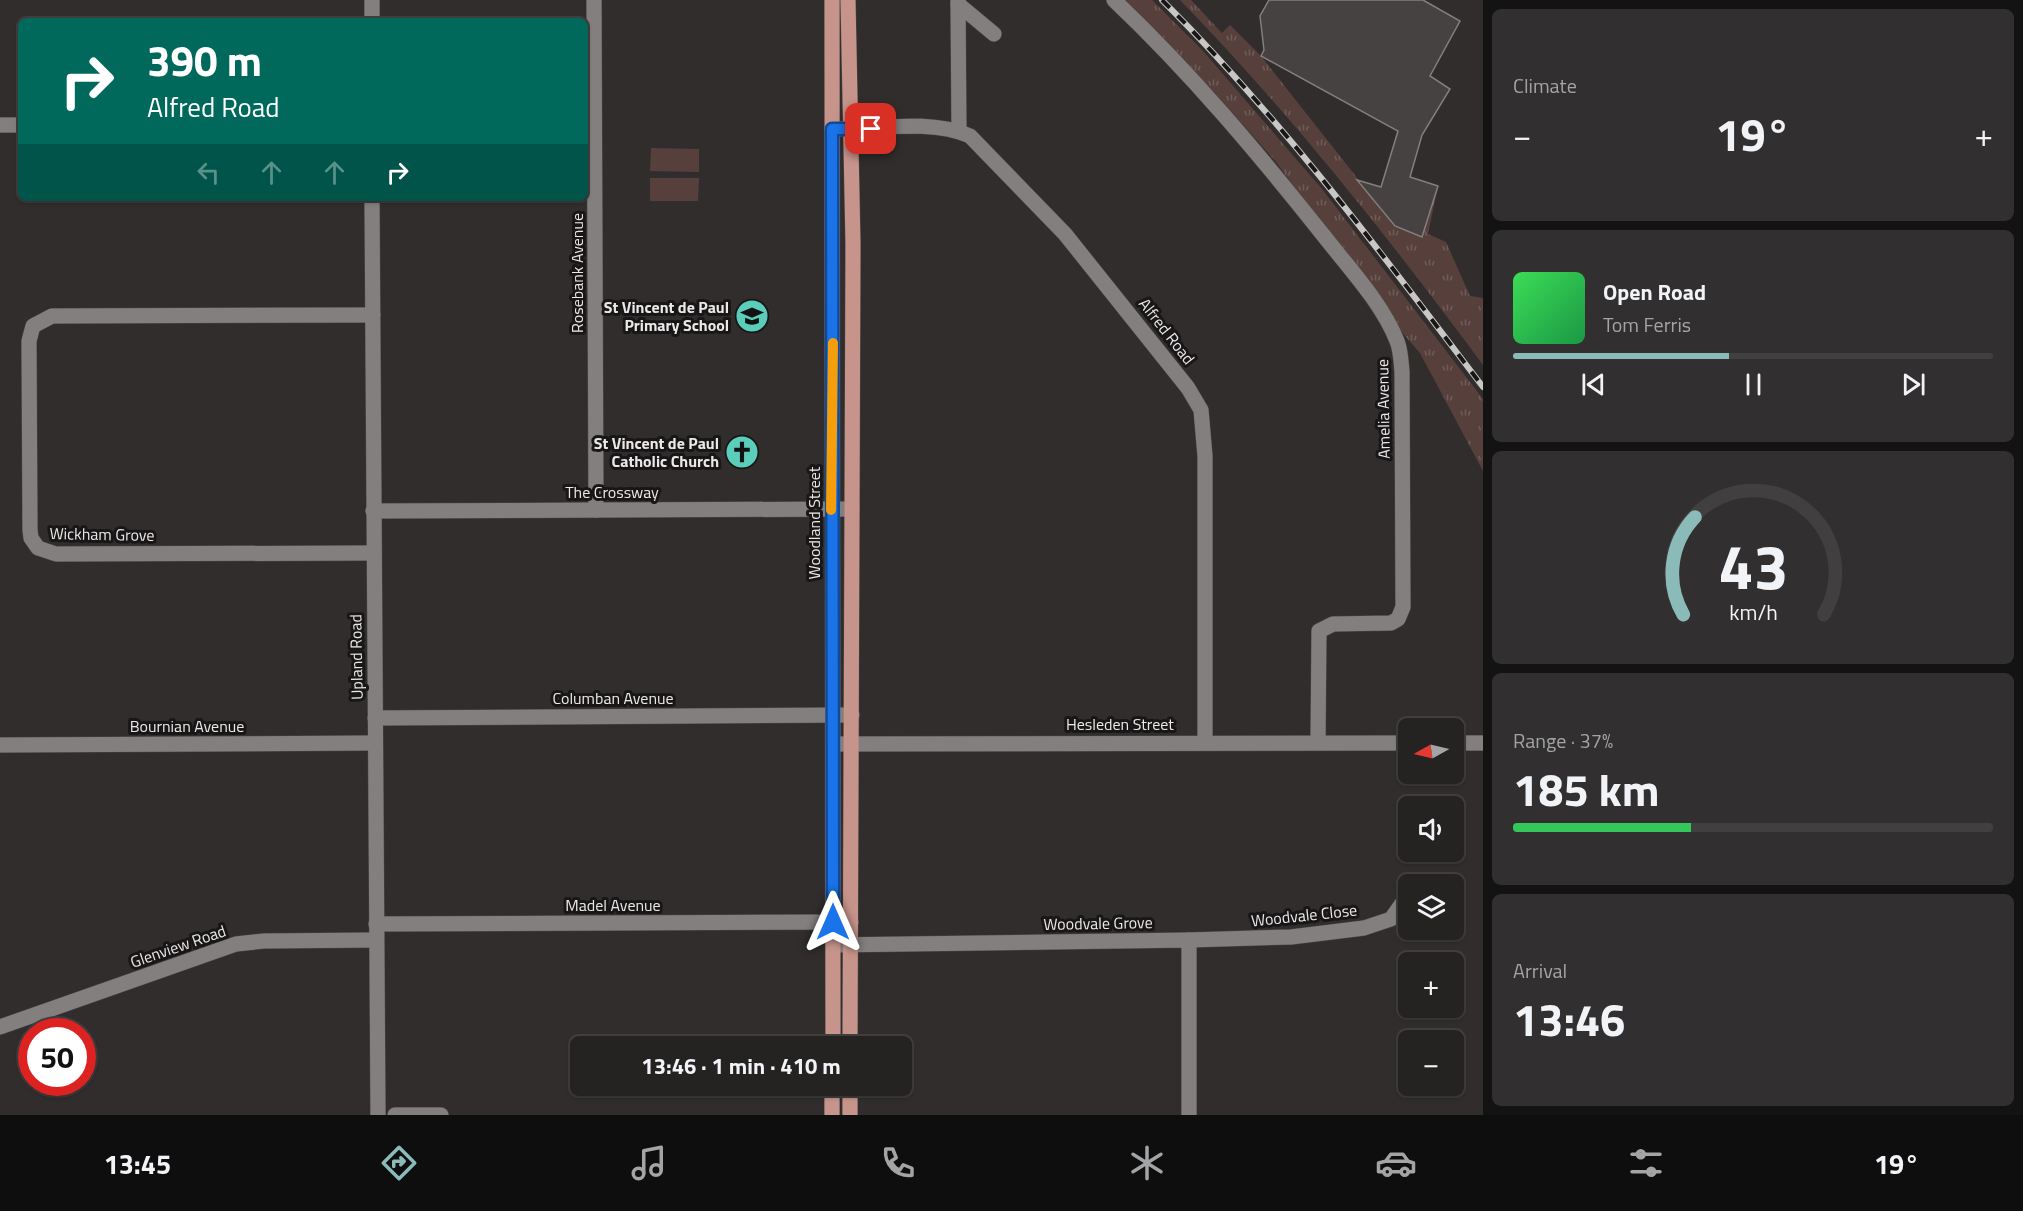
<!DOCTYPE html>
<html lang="en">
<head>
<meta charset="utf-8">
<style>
  body { margin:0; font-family:"Titillium Web",sans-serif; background:#312f2f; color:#f1f3f6; height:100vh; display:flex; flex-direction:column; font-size:22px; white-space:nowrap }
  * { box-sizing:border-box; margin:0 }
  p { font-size:20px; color:#a3a4a5 }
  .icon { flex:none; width:33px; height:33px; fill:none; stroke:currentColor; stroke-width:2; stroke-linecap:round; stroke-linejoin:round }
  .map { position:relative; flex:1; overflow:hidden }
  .details { display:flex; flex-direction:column; gap:9px; padding:9px; background:#141313; width:540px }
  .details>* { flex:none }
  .guide { position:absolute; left:18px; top:18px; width:570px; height:183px; border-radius:9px; box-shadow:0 2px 4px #0004,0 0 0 2px #423f40; background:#00695c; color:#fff; overflow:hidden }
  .needle { width:39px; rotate:262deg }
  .fabs { position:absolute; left:1398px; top:718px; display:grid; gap:12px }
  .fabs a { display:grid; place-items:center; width:66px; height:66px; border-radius:9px; background:#252222; box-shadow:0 2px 4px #0004,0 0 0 2px #423f40; font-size:30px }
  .speed { position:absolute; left:18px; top:1018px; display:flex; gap:12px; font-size:30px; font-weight:700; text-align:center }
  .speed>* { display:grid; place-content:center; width:78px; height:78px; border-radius:50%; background:#252222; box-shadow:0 2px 4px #0004,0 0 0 2px #423f40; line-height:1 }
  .speed .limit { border:9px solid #d22; background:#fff; color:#111 }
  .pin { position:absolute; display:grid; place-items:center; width:51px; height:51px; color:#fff; margin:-26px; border-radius:12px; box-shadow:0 3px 9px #0006 }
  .me { position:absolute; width:66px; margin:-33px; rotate:0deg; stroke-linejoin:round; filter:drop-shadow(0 0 4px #0008) }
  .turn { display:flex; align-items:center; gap:21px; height:126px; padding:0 30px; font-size:27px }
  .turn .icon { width:78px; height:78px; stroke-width:2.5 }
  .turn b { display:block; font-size:42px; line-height:51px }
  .lanes { display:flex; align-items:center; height:57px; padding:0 30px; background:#0003; justify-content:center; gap:30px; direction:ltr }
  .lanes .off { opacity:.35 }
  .big { font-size:45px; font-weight:700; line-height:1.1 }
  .details .card { flex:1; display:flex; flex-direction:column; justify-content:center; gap:9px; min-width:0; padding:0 21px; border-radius:9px; background:#312f2f }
  .details .dial { align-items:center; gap:0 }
  .dial svg { height:156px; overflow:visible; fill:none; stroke:#423f40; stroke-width:7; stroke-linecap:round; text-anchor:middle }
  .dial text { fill:#f1f3f6; stroke:none }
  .song { display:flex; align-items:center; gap:18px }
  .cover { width:72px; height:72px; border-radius:9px; background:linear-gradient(135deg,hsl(130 70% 55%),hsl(140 70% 35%)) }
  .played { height:6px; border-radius:3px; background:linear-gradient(90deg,#8bbbb9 45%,#423f40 45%) }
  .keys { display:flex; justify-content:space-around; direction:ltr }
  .heat { display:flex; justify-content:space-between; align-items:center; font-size:33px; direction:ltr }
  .charge { height:9px; border-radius:4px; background:linear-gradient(90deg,#34c759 37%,#423f40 0) }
  .trip { position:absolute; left:570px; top:1036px; width:342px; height:60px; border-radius:9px; background:#252222; box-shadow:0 2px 4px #0004,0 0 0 2px #423f40; font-weight:700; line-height:60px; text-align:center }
  .tab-bar { display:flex; height:96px; justify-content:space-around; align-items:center; background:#0f0e0e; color:#a3a4a5 }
  .tab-bar .icon { width:42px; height:42px }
  .tab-bar .active { color:#8bbbb9 }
  .tab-bar b { font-size:27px; color:#f1f3f6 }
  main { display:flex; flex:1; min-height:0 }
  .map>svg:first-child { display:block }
  .grass { fill:url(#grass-tufts) }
  .garden { fill:#57403c }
  .building { fill:#464242; stroke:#837f7e; stroke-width:1.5 }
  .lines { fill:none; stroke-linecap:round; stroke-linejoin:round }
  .minor-casing { stroke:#4b4948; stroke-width:16 }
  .major-casing { stroke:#4b4948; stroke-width:16 }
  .minor { stroke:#837f7e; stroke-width:15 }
  .major { stroke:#c7948b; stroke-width:15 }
  .rail-casing { stroke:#c9c7c6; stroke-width:6 }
  .rail { stroke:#181616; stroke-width:4; stroke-dasharray:11; stroke-linecap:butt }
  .route-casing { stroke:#114b97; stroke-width:15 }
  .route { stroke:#1a73e8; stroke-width:10 }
  .slow { stroke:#f59e0b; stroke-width:10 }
  .labels { text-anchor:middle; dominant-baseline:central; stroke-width:6; stroke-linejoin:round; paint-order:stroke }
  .street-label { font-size:16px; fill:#ebe9e8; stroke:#181616 }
  .poi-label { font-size:16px; font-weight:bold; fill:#ebe9e8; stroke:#181616; text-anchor:end }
</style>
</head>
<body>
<main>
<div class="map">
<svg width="1483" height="1115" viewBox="0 0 1483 1115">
  <defs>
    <pattern id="grass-tufts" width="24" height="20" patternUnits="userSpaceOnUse" patternTransform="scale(1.5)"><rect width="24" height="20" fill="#57403c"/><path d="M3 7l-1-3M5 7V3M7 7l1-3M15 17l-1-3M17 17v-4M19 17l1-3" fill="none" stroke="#6f5c58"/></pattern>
  </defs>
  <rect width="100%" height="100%" fill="#312d2d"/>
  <g class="grass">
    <path d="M 1122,0 L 1152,0 L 1203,51 L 1322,189 L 1483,399 L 1483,471 L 1420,353 L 1398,328 L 1276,162 L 1215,93 Z"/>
    <path d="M 1180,0 L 1191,0 L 1222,33 L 1230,25 L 1261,56 L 1395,226 L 1422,236 L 1438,186 L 1428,234 L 1446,242 L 1470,296 L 1483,298 L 1483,365 C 1389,238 1290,113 1180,0 Z"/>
  </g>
  <g class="garden">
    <path d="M 651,148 L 699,149 L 699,172 L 650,171 Z"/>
    <path d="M 650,178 L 699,178 L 698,201 L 650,201 Z"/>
  </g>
  <path class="building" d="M 1269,0 L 1423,0 L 1460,21 L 1430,76 L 1450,89 L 1422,135 L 1410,177 L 1438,186 L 1422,237 L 1395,226 L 1357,180 L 1381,187 L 1398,131 L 1261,56 L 1264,50 L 1260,16 Z"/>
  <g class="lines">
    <g class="minor-casing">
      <g id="minor">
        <path d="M 372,0 L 372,21"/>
        <path d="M 594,0 L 596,510"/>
        <path d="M 958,0 L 959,131"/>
        <path d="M 1114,0 C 1191,73 1258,153 1324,236 C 1349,268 1382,303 1397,341 C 1401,351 1401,362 1402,372 L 1403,607 L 1398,619 L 1391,623 L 1333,624 L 1319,631 L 1318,742"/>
        <path d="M 958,4 L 994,34"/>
        <path d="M 0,125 L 21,125"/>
        <path d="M 832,129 C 874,129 932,119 970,136 L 1065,234 L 1188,388 L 1201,410 L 1205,456 L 1205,742"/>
        <path d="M 372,198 L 378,1115"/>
        <path d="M 373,315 L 52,316 L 33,326 L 29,341 L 30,530 L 31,538 L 38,548 L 56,554 L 373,553"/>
        <path d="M 373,511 L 852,509"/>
        <path d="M 375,718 L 852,715"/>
        <path d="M 1454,743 L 1483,743"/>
        <path d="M 833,744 L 1408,743"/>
        <path d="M 0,745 L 375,743"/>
        <path d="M 376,924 L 851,922"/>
        <path d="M 1189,940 L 1291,937 L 1364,928 L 1391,919 L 1408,895"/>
        <path d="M 833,945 L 1189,940 L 1189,1115"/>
        <path d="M 0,1027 L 236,944 L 264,941 L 376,940"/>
        <path d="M 395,1115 L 441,1115"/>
      </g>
    </g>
    <g class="major-casing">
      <g id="major">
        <path d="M 832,0 L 833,1047"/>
        <path d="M 848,0 L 853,244 L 850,1047"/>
        <path d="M 832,1115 L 832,1086"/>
        <path d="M 850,1115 L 850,1086"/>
      </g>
    </g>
    <use href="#minor" class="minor"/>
    <use href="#major" class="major"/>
    <g class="rail-casing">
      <path id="rail" d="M 1162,0 C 1281,118 1382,254 1483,387"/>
    </g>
    <use href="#rail" class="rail"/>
  </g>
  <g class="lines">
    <g class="route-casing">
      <path id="route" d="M 833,922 L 832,129 L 871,129"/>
    </g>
    <use href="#route" class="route"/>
    <path class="slow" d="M 831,510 L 833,343"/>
  </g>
  <defs>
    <g id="school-disc" transform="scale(1.725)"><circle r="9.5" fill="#5bcebb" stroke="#181616"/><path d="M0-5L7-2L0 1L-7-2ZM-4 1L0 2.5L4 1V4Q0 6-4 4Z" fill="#111"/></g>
    <g id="church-disc" transform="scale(1.725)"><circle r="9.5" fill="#5bcebb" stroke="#181616"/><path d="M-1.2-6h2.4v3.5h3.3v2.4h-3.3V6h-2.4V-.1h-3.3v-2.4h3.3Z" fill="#111"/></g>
  </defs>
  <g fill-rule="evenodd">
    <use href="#school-disc" x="752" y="316"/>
    <use href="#church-disc" x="742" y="452"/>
  </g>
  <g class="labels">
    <g class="street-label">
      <text transform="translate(577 273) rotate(-90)">Rosebank Avenue</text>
      <text transform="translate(1167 331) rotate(52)">Alfred Road</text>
      <text transform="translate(1383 409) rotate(-91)">Amelia Avenue</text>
      <text x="612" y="492">The Crossway</text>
      <text transform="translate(814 523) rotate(-90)">Woodland Street</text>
      <text transform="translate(102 534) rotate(1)">Wickham Grove</text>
      <text transform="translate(356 657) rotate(-91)">Upland Road</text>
      <text x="613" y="698">Columban Avenue</text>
      <text x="1120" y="724">Hesleden Street</text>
      <text x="187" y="726">Bournian Avenue</text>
      <text x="613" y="905">Madel Avenue</text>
      <text transform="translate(1304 915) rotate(-6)">Woodvale Close</text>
      <text transform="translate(1098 923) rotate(-1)">Woodvale Grove</text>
      <text transform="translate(178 946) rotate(-19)">Glenview Road</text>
    </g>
    <g class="poi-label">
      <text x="729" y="307">St Vincent de Paul<tspan x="729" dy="18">Primary School</tspan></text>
      <text x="719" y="443">St Vincent de Paul<tspan x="719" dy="18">Catholic Church</tspan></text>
    </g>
  </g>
</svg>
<div class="fabs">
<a><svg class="needle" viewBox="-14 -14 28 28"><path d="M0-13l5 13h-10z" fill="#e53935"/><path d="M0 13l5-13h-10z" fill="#a3a4a5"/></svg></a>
<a><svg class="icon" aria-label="sound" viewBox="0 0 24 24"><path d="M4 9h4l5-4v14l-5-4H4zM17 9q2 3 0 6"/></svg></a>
<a><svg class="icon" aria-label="layers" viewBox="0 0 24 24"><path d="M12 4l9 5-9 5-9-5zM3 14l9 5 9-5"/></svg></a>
<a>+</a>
<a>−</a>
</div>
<div class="speed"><div class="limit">50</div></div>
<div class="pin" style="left:871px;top:129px;background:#d93025"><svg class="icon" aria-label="arrive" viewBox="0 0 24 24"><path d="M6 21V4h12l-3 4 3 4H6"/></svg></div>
<svg class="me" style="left:833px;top:922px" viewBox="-20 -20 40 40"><path d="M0-17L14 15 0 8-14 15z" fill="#1a73e8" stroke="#fff" stroke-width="4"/></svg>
<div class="trip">13:46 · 1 min · 410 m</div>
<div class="guide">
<div class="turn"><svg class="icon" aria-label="right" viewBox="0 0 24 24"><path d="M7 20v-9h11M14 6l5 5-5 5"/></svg><div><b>390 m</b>Alfred Road</div></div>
<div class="lanes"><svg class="icon off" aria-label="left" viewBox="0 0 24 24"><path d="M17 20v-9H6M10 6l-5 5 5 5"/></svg><svg class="icon off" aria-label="ahead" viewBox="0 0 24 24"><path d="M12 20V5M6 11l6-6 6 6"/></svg><svg class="icon off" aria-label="ahead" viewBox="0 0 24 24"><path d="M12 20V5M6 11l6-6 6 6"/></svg><svg class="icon" aria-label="right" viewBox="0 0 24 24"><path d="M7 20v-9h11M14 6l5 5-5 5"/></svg></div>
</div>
</div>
<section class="details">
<div class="card"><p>Climate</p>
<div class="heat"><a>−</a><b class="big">19°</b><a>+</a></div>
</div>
<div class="card">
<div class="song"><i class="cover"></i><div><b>Open Road</b><p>Tom Ferris</p></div></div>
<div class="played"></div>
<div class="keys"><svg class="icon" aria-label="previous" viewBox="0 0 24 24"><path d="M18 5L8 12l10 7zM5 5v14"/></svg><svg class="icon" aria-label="pause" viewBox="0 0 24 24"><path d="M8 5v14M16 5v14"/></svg><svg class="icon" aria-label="next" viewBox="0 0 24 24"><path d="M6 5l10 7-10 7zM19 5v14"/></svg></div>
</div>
<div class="card dial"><svg viewBox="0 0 100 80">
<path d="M14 69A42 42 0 1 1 86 69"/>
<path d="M14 69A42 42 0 0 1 20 19" stroke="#8bbbb9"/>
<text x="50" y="56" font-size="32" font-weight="700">43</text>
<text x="50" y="72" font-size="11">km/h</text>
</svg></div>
<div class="card"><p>Range · 37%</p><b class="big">185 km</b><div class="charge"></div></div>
<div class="card"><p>Arrival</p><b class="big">13:46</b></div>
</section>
</main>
<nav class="tab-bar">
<b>13:45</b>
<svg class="icon active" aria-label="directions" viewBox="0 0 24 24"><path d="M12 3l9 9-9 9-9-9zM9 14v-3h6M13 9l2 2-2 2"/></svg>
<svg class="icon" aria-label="music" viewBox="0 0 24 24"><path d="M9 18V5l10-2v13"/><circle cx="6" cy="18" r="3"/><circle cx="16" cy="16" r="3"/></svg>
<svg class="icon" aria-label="phone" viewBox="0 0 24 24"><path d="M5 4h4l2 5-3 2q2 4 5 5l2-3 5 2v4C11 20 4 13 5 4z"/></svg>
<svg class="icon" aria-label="climate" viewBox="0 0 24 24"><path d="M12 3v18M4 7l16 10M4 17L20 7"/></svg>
<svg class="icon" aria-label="car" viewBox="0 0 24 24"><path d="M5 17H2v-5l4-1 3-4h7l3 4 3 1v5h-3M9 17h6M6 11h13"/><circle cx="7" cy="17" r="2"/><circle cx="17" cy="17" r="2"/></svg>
<svg class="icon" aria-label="filters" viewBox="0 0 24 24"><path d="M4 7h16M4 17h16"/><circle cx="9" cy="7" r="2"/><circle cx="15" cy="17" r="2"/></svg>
<b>19°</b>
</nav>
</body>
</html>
